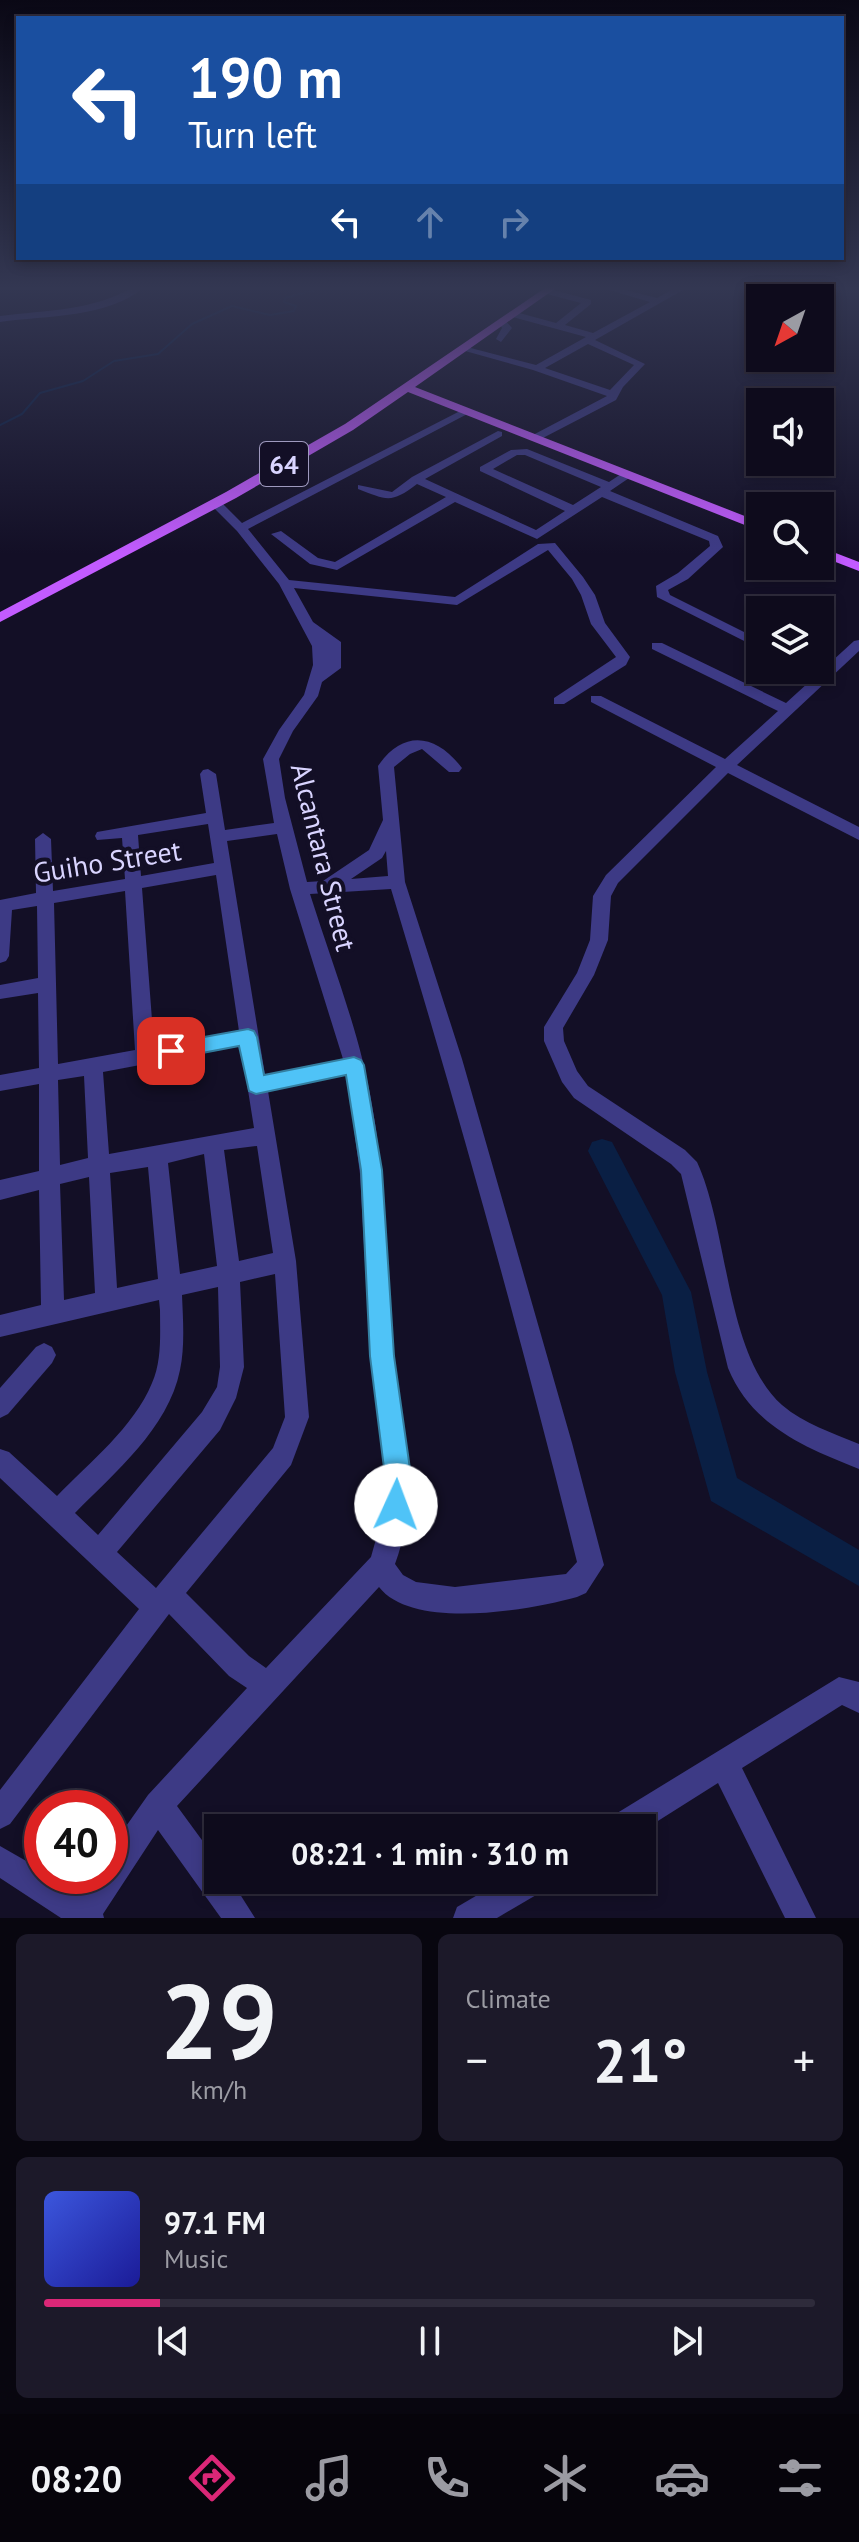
<!DOCTYPE html>
<html lang="en">
<head>
<meta charset="utf-8">
<style>
  body { margin:0; font-family:"PT Sans",sans-serif; background:#1c1929; color:#f1f3f6; height:100vh; display:flex; flex-direction:column; font-size:30px; white-space:nowrap }
  * { box-sizing:border-box; margin:0 }
  p { font-size:26px; color:#9b9ba3 }
  .icon { flex:none; width:44px; height:44px; fill:none; stroke:currentColor; stroke-width:2; stroke-linecap:round; stroke-linejoin:round }
  .map { position:relative; height:1918px; overflow:hidden }
  .panel { display:flex; flex-direction:column; gap:16px; padding:16px; background:#08060f; flex:1 }
  .panel>* { flex:none }
  .guide { position:absolute; left:16px; top:16px; width:828px; height:244px; border-radius:0px; box-shadow:0 4px 12px #0003,0 0 0 2px #2e2b3b; background:#1a4fa0; color:#fff; overflow:hidden }
  .needle { width:52px; rotate:220deg }
  .tools { position:absolute; left:746px; top:284px; display:grid; gap:16px }
  .tools a { display:grid; place-items:center; width:88px; height:88px; border-radius:0px; background:#0e0b1c; box-shadow:0 4px 12px #0003,0 0 0 2px #2e2b3b; font-size:40px }
  .speed { position:absolute; left:24px; top:1790px; display:flex; gap:16px; font-size:40px; font-weight:700; text-align:center }
  .speed>* { display:grid; place-content:center; width:104px; height:104px; border-radius:50%; background:#0e0b1c; box-shadow:0 4px 12px #0003,0 0 0 2px #2e2b3b; line-height:1 }
  .speed .limit { border:12px solid #d22; background:#fff; color:#111 }
  .pin { position:absolute; display:grid; place-items:center; width:68px; height:68px; color:#fff; margin:-34px; border-radius:16px; box-shadow:0 4px 12px #0006 }
  .me { position:absolute; width:88px; margin:-44px; rotate:2deg; stroke-linejoin:round; filter:drop-shadow(0 0 6px #0008) }
  .turn { display:flex; align-items:center; gap:28px; height:168px; padding:0 40px; font-size:36px }
  .turn .icon { width:104px; height:104px; stroke-width:2.5 }
  .turn b { display:block; font-size:56px; line-height:68px }
  .lanes { display:flex; align-items:center; height:76px; padding:0 40px; background:#0003; justify-content:center; gap:40px; direction:ltr }
  .lanes .off { opacity:.35 }
  .big { font-size:60px; font-weight:600; line-height:1.1 }
  .panel .card { flex:1; display:flex; flex-direction:column; justify-content:center; gap:12px; min-width:0; padding:0 28px; border-radius:12px; background:#1c1929 }
  .panel .dial { align-items:center; gap:0 }
  .dial b { font-size:104px; line-height:1 }
  .song { display:flex; align-items:center; gap:24px }
  .cover { width:96px; height:96px; border-radius:12px; background:linear-gradient(135deg,hsl(230 70% 55%),hsl(240 70% 35%)) }
  .played { height:8px; border-radius:4px; background:linear-gradient(90deg,#db2777 15%,#2e2b3b 15%) }
  .keys { display:flex; justify-content:space-around; direction:ltr }
  .heat { display:flex; justify-content:space-between; align-items:center; font-size:44px; direction:ltr }
  .panel .tiles { flex:1; display:grid; gap:16px; grid-template-columns:1fr 1fr }
  .card:last-child { grid-column:span 2 }
  .trip { position:absolute; left:204px; top:1814px; width:452px; height:80px; border-radius:0px; background:#0e0b1c; box-shadow:0 4px 12px #0003,0 0 0 2px #2e2b3b; font-weight:600; line-height:80px; text-align:center }
  .tab-bar { display:flex; height:128px; justify-content:space-around; align-items:center; background:#06040b; color:#9b9ba3 }
  .tab-bar .icon { width:56px; height:56px }
  .tab-bar .active { color:#db2777 }
  .tab-bar b { font-size:36px; color:#f1f3f6 }
  .map>svg:first-child { display:block }
  .lines { fill:none; stroke-linecap:round; stroke-linejoin:round }
  .stream { stroke:#0a1f44; stroke-width:2 }
  .river { fill:#0a1f44; fill-rule:evenodd }
  .minor { fill:#3d3a85; fill-rule:evenodd }
  .major { fill:#c25bff; fill-rule:evenodd }
  .route { fill:#4fc3f7; stroke:#337fa1; stroke-width:2 }
  .labels { text-anchor:middle; dominant-baseline:central; stroke-width:8; stroke-linejoin:round; paint-order:stroke }
  .shield { fill:#130f26; stroke:#9e99be; stroke-width:2 }
  .shield-label { font-size:26px; font-weight:bold; fill:#d9d4ff }
  .street-label { font-size:28px; fill:#d9d4ff; stroke:#130f26 }
</style>
</head>
<body>
<div class="map">
<svg width="859" height="1918" viewBox="0 0 859 1918">
  <rect width="100%" height="100%" fill="#130f26"/>
  <g class="lines">
    <path class="stream" d="M 0,425 L 22,414 L 40,393 L 83,381 L 114,361 L 158,354 L 192,324 L 232,306 L 270,315 L 294,311 L 296,306 L 284,302 L 285,298 L 330,286"/>
    <path class="river" d="M 602,1139 L 612,1142 L 691,1292 L 707,1372 L 737,1478 L 859,1550 L 859,1586 L 711,1501 L 675,1372 L 662,1295 L 588,1151 L 592,1142 Z"/>
    <g class="minor">
      <path d="M 135,286 L 146,286 C 107,319 47,315 0,322 L 0,316 C 46,310 94,311 135,286 Z"/>
      <path d="M 437,286 L 448,286 L 449,287 L 444,290 Z"/>
      <path d="M 596,286 L 610,286 L 657,298 L 679,286 L 690,286 L 595,340 L 645,364 L 623,387 L 616,400 L 539,440 L 531,440 L 531,436 L 607,396 L 533,370 L 458,349 L 463,346 L 536,365 L 586,337 L 509,316 L 509,312 L 512,311 L 556,323 L 581,303 L 543,293 L 546,288 L 591,300 L 591,304 L 565,325 L 593,333 L 650,302 ZM 588,344 L 634,365 L 610,390 L 545,368 Z"/>
      <path d="M 503,318 L 512,328 L 501,342 L 496,339 L 502,328 L 498,321 Z"/>
      <path d="M 464,409 L 473,411 L 248,529 L 289,580 L 455,597 L 538,544 L 555,543 L 583,577 L 595,595 L 605,623 L 630,657 L 626,665 L 564,704 L 554,704 L 554,698 L 616,657 L 591,624 L 581,595 L 572,579 L 548,550 L 457,605 L 294,588 L 313,622 L 341,642 L 341,668 L 322,682 L 318,696 L 293,731 L 279,759 L 285,798 L 307,882 L 323,881 L 369,850 L 383,820 L 378,766 C 404,728 437,735 462,768 L 459,772 L 449,772 L 422,749 L 410,754 L 394,767 L 405,882 L 462,1059 L 572,1443 L 604,1565 L 586,1593 L 577,1597 C 530,1610 413,1631 379,1587 L 177,1806 L 218,1862 L 218,1880 L 231,1880 L 255,1918 L 221,1918 L 158,1830 L 103,1914 L 104,1918 L 61,1918 L 0,1878 L 0,1846 L 42,1870 L 42,1876 L 51,1876 L 80,1894 L 91,1876 L 110,1876 L 110,1849 L 148,1795 L 247,1688 L 229,1676 L 169,1614 L 10,1824 L 0,1829 L 0,1790 L 139,1609 L 0,1478 L 0,1449 L 9,1452 L 57,1496 C 89,1463 134,1427 152,1383 C 162,1361 160,1334 160,1310 L 159,1300 L 0,1337 L 0,1315 L 41,1305 L 39,1190 L 0,1200 L 0,1180 L 39,1171 L 39,1084 L 0,1091 L 0,1075 L 39,1068 L 38,993 L 0,999 L 0,985 L 38,978 L 37,906 L 12,910 L 9,956 L 6,961 L 0,963 L 0,900 L 36,893 L 35,839 L 43,833 L 51,839 L 53,891 L 125,879 L 122,838 L 97,840 L 95,836 L 97,832 L 206,813 L 200,774 L 203,770 L 208,769 L 216,774 L 225,830 L 274,823 L 263,759 L 279,730 L 304,695 L 313,665 L 312,646 L 279,584 L 237,531 L 209,503 L 219,500 L 242,523 ZM 208,824 L 214,863 L 141,876 L 138,835 ZM 277,834 L 290,889 L 343,1059 L 265,1075 L 227,841 ZM 386,851 L 388,876 L 351,879 L 382,858 ZM 216,875 L 239,1031 L 154,1046 L 142,888 ZM 391,889 C 458,1111 521,1336 577,1562 L 566,1574 L 455,1587 L 416,1582 L 403,1575 L 395,1564 C 421,1494 402,1426 394,1354 C 385,1271 387,1187 372,1105 C 360,1033 332,964 310,894 ZM 125,891 L 135,1050 L 58,1064 L 54,903 ZM 241,1046 L 254,1128 L 109,1154 L 103,1072 ZM 347,1075 L 360,1174 L 370,1352 L 384,1460 L 383,1514 L 371,1557 L 266,1668 L 249,1656 L 186,1593 L 291,1465 L 309,1417 L 296,1261 L 268,1091 ZM 84,1076 L 88,1158 L 60,1165 L 58,1080 ZM 257,1146 L 273,1253 L 239,1261 L 224,1150 ZM 204,1154 L 217,1266 L 180,1274 L 168,1163 ZM 148,1167 L 158,1279 L 117,1288 L 110,1173 ZM 89,1177 L 95,1293 L 64,1300 L 60,1184 ZM 275,1274 L 285,1417 L 273,1448 L 156,1588 L 117,1552 L 220,1430 L 236,1398 L 244,1367 L 240,1282 ZM 218,1287 L 220,1367 L 217,1387 L 202,1412 L 98,1535 L 75,1513 C 115,1472 168,1429 180,1370 C 185,1346 183,1320 182,1295 Z"/>
      <path d="M 498,431 L 502,432 L 502,436 L 425,479 L 536,530 L 565,511 L 480,471 L 480,467 L 511,450 L 527,449 L 609,482 L 624,472 L 632,472 L 632,476 L 610,491 L 718,536 L 723,547 L 688,579 L 668,590 L 670,595 L 760,640 L 760,649 L 657,597 L 656,586 L 678,573 L 710,546 L 709,541 L 602,497 L 537,539 L 455,502 L 337,570 L 310,564 L 271,534 L 281,531 L 318,558 L 335,562 L 446,497 L 417,484 C 391,504 387,500 358,489 L 358,485 L 392,492 L 412,477 ZM 517,455 L 525,455 L 601,487 L 573,505 L 493,469 Z"/>
      <path d="M 859,640 L 859,651 L 737,765 L 859,827 L 859,840 L 728,773 L 618,883 L 611,896 L 608,940 L 594,975 L 563,1028 L 564,1041 L 577,1071 L 588,1086 L 685,1150 L 697,1162 C 729,1231 725,1354 782,1405 C 804,1424 833,1433 859,1444 L 859,1469 C 804,1447 752,1426 728,1368 L 681,1174 L 671,1164 L 574,1098 L 562,1082 L 544,1041 L 544,1027 L 577,973 L 590,940 L 593,896 L 606,875 L 716,767 L 591,702 L 591,696 L 601,696 L 725,759 L 778,711 L 652,649 L 652,643 L 662,643 L 786,703 L 854,641 Z"/>
      <path d="M 44,1343 L 52,1347 L 56,1355 L 52,1363 L 8,1414 L 0,1418 L 0,1388 L 36,1347 Z"/>
      <path d="M 839,1677 L 859,1682 L 859,1713 L 842,1705 L 742,1768 L 816,1918 L 785,1918 L 718,1783 L 642,1831 L 642,1828 L 604,1828 L 609,1818 Z"/>
      <path d="M 503,1880 L 547,1880 L 543,1891 L 497,1918 L 453,1918 L 457,1907 Z"/>
    </g>
    <g class="major">
      <path d="M 548,286 L 559,286 L 415,387 L 760,522 L 760,531 L 408,392 L 353,430 L 236,498 L 0,622 L 0,612 L 226,492 L 345,424 Z"/>
      <path d="M 820,547 L 859,562 L 859,571 L 820,556 Z"/>
    </g>
  </g>
  <linearGradient id="sky" x2="0" y2="1"><stop stop-color="#0a0815"/><stop offset="0.52" stop-color="#333752"/><stop offset="1" stop-color="#333752" stop-opacity="0"/></linearGradient>
  <rect width="859" height="554" fill="url(#sky)"/>
  <path class="route" d="M 248,1029 L 254,1031 L 257,1037 L 264,1075 L 354,1057 L 361,1060 L 364,1065 L 382,1170 L 394,1356 L 411,1476 L 405,1514 L 396,1518 L 387,1514 L 383,1505 L 385,1476 L 370,1356 L 361,1170 L 346,1075 L 256,1094 L 249,1091 L 239,1046 L 171,1059 L 164,1057 L 161,1051 L 164,1046 L 171,1043 Z"/>
  <g class="labels">
    <rect class="shield" x="260" y="442" width="48" height="44" rx="6"/>
    <g class="shield-label">
      <text x="284" y="464">64</text>
    </g>
    <g class="street-label">
      <text transform="translate(324 857) rotate(76)">Alcantara Street</text>
      <text transform="translate(107 861) rotate(-9)">Guiho Street</text>
    </g>
  </g>
</svg>
<div class="tools">
<a><svg class="needle" viewBox="-14 -14 28 28"><path d="M0-13l5 13h-10z" fill="#e53935"/><path d="M0 13l5-13h-10z" fill="#9b9ba3"/></svg></a>
<a><svg class="icon" aria-label="sound" viewBox="0 0 24 24"><path d="M4 9h4l5-4v14l-5-4H4zM17 9q2 3 0 6"/></svg></a>
<a><svg class="icon" aria-label="search" viewBox="0 0 24 24"><circle cx="10" cy="10" r="6"/><path d="M15 15l6 6"/></svg></a>
<a><svg class="icon" aria-label="layers" viewBox="0 0 24 24"><path d="M12 4l9 5-9 5-9-5zM3 14l9 5 9-5"/></svg></a>
</div>
<div class="speed"><div class="limit">40</div></div>
<div class="pin" style="left:171px;top:1051px;background:#d93025"><svg class="icon" aria-label="arrive" viewBox="0 0 24 24"><path d="M6 21V4h12l-3 4 3 4H6"/></svg></div>
<svg class="me" style="left:396px;top:1505px" viewBox="-20 -20 40 40"><circle r="19" fill="#fff"/><path d="M0-13L10 11 0 6-10 11z" fill="#4fc3f7"/></svg>
<div class="trip">08:21 · 1 min · 310 m</div>
<div class="guide">
<div class="turn"><svg class="icon" aria-label="left" viewBox="0 0 24 24"><path d="M17 20v-9H6M10 6l-5 5 5 5"/></svg><div><b>190 m</b>Turn left</div></div>
<div class="lanes"><svg class="icon" aria-label="left" viewBox="0 0 24 24"><path d="M17 20v-9H6M10 6l-5 5 5 5"/></svg><svg class="icon off" aria-label="ahead" viewBox="0 0 24 24"><path d="M12 20V5M6 11l6-6 6 6"/></svg><svg class="icon off" aria-label="right" viewBox="0 0 24 24"><path d="M7 20v-9h11M14 6l5 5-5 5"/></svg></div>
</div>
</div>
<section class="panel">
<div class="tiles">
<div class="card dial"><b>29</b><p>km/h</p></div>
<div class="card"><p>Climate</p>
<div class="heat"><a>−</a><b class="big">21°</b><a>+</a></div>
</div>
<div class="card">
<div class="song"><i class="cover"></i><div><b>97.1 FM</b><p>Music</p></div></div>
<div class="played"></div>
<div class="keys"><svg class="icon" aria-label="previous" viewBox="0 0 24 24"><path d="M18 5L8 12l10 7zM5 5v14"/></svg><svg class="icon" aria-label="pause" viewBox="0 0 24 24"><path d="M8 5v14M16 5v14"/></svg><svg class="icon" aria-label="next" viewBox="0 0 24 24"><path d="M6 5l10 7-10 7zM19 5v14"/></svg></div>
</div>
</div>
</section>
<nav class="tab-bar">
<b>08:20</b>
<svg class="icon active" aria-label="directions" viewBox="0 0 24 24"><path d="M12 3l9 9-9 9-9-9zM9 14v-3h6M13 9l2 2-2 2"/></svg>
<svg class="icon" aria-label="music" viewBox="0 0 24 24"><path d="M9 18V5l10-2v13"/><circle cx="6" cy="18" r="3"/><circle cx="16" cy="16" r="3"/></svg>
<svg class="icon" aria-label="phone" viewBox="0 0 24 24"><path d="M5 4h4l2 5-3 2q2 4 5 5l2-3 5 2v4C11 20 4 13 5 4z"/></svg>
<svg class="icon" aria-label="climate" viewBox="0 0 24 24"><path d="M12 3v18M4 7l16 10M4 17L20 7"/></svg>
<svg class="icon" aria-label="car" viewBox="0 0 24 24"><path d="M5 17H2v-5l4-1 3-4h7l3 4 3 1v5h-3M9 17h6M6 11h13"/><circle cx="7" cy="17" r="2"/><circle cx="17" cy="17" r="2"/></svg>
<svg class="icon" aria-label="filters" viewBox="0 0 24 24"><path d="M4 7h16M4 17h16"/><circle cx="9" cy="7" r="2"/><circle cx="15" cy="17" r="2"/></svg>
</nav>
</body>
</html>
